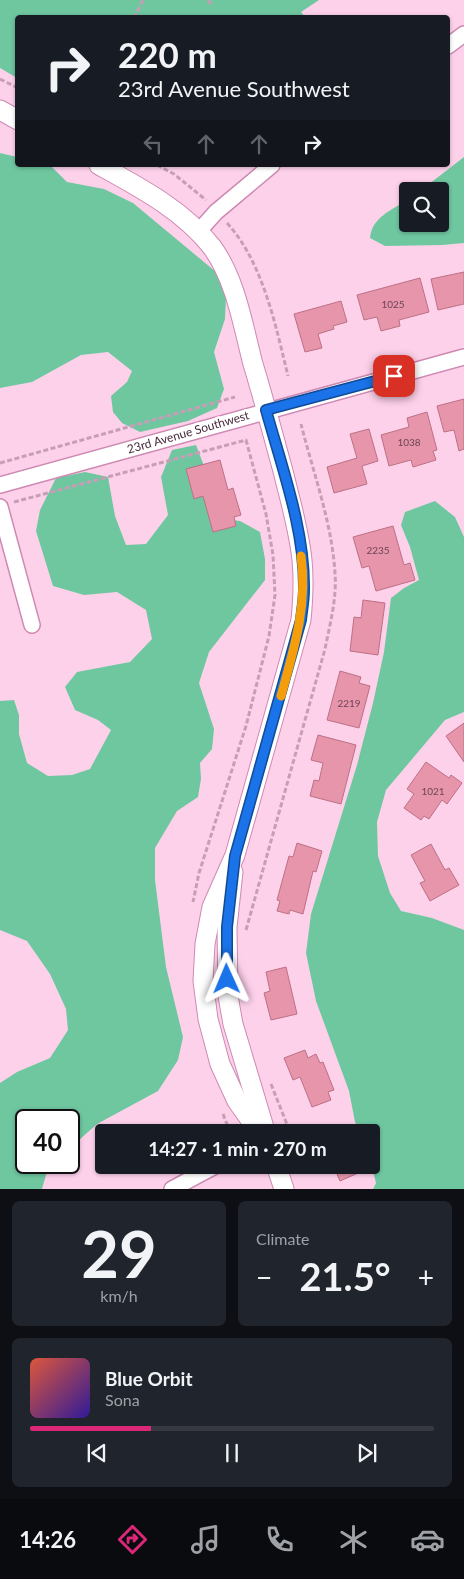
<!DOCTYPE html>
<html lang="en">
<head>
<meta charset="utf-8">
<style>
  body { margin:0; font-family:Lato,sans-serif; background:#20242c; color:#f1f3f6; height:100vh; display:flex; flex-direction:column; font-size:19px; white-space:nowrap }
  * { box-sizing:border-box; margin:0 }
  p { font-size:16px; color:#9ea1a6 }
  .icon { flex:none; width:28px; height:28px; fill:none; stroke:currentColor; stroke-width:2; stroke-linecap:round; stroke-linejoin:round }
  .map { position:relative; height:1189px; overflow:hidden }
  .side { display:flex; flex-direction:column; gap:12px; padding:12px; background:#0d0f14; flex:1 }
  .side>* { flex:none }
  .guide { position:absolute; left:15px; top:15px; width:435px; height:152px; border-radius:5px; box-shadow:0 1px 4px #0004; background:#171b24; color:#f1f3f6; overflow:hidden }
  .tools { position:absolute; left:399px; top:182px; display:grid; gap:10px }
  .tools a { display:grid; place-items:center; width:50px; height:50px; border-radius:5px; background:#171b24; box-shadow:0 1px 4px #0004; font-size:25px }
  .speed { position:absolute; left:15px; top:1109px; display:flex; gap:10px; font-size:25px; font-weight:700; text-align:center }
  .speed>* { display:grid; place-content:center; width:65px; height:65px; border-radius:50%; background:#171b24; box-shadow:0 1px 4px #0004; line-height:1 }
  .speed .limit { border:2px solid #111; border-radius:8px; background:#fff; color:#111 }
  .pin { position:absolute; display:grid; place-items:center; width:42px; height:42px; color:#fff; margin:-21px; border-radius:10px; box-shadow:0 2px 8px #0006 }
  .me { position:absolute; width:55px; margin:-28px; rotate:359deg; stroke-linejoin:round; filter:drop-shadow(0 0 4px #0008) }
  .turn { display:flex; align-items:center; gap:18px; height:105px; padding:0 20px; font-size:22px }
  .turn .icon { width:65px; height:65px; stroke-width:2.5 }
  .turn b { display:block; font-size:35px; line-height:42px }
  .lanes { display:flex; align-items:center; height:48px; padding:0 20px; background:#0003; justify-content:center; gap:25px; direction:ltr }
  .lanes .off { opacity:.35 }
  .big { font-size:38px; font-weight:700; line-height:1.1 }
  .side .card { flex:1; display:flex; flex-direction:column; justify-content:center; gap:8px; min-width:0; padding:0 18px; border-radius:8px; background:#20242c }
  .side .dial { align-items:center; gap:0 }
  .dial b { font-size:65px; line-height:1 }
  .song { display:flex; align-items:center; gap:15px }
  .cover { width:60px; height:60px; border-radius:8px; background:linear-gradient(135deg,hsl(10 70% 55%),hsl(250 70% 35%)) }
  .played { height:5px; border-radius:2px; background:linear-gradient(90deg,#db2777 30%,#363941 30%) }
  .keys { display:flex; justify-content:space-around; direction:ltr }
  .heat { display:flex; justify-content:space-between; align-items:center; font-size:28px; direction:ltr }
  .side .tiles { flex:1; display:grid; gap:12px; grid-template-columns:1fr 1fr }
  .card:last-child { grid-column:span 2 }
  .trip { position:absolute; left:95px; top:1124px; width:285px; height:50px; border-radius:5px; background:#171b24; box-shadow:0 1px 4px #0004; font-weight:700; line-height:50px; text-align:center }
  .tabs { display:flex; height:80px; justify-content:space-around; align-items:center; background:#090b0e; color:#9ea1a6 }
  .tabs .icon { width:35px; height:35px }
  .tabs .current { color:#db2777 }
  .tabs b { font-size:22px; color:#f1f3f6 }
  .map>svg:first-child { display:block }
  .green { fill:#6fc7a0 }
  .building { fill:#e695aa; stroke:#bd7085 }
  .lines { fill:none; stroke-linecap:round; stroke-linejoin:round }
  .minor-casing { stroke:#ce89b2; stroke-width:18 }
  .tertiary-casing { stroke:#ce89b2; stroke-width:21 }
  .path { stroke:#c69eb5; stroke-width:3; stroke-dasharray:5 2.5; stroke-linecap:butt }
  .minor { stroke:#fff; stroke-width:15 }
  .tertiary { stroke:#fff; stroke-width:19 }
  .route-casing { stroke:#114b97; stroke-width:12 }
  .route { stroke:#1a73e8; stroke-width:9 }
  .slow { stroke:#f59e0b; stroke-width:9 }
  .labels { text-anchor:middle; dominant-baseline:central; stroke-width:5; stroke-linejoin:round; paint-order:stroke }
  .number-label { font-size:10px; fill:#6e4456 }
  .street-label { font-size:12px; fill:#46293a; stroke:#fff }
</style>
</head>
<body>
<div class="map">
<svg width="464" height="1189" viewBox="0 0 464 1189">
  <rect width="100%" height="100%" fill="#fed1eb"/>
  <g class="green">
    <path d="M 0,0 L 319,0 L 301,12 L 305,17 L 18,18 L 17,78 L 0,68 Z"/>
    <path d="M 0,153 L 17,157 L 18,165 L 44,165 L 52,167 L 67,182 L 104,189 L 133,203 L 216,272 L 226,297 L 225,319 L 214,352 L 224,389 L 217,408 L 188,421 L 140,432 L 122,423 L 113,412 L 111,396 L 127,382 L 132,371 L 108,352 L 81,355 L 32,382 L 0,388 Z"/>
    <path d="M 464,157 L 464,243 L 442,245 L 385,246 L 370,238 C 372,217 392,210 407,200 L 408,224 L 440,224 L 440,191 L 420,191 Z"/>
    <path d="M 196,445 L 206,471 L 216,518 L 240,521 L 260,532 L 265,559 L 265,580 L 209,652 L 199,683 L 214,729 L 212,749 L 200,763 L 201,779 L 198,797 L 177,811 L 155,848 L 155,880 L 166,967 L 183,1037 L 178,1060 L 158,1091 L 97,1124 L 69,1149 L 69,1120 L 26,1120 L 26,1162 L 54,1163 L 48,1168 L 42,1189 L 0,1189 L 0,1083 L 17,1072 L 50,1058 L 68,1030 L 66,1009 L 50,974 L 27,941 L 0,930 L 0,701 L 14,700 L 19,715 L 19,734 L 27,763 L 48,776 L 72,775 L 90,769 L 111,730 L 98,720 L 75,710 L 65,687 L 77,672 L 130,662 L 152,639 L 146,610 L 117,592 L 84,595 L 53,586 L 36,531 L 40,510 L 56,478 L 85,472 L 108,477 L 115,516 L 126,545 L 146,544 L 168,515 L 161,477 L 172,450 Z"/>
    <path d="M 435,501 L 455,517 L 464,537 L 464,712 L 445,720 L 386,790 L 377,822 L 378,856 L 390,893 L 401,911 L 432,918 L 464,930 L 464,1189 L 373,1189 L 376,1183 L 371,1163 L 371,1132 L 360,1132 L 355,1122 L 349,1091 L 316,1001 L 306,953 L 311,914 L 357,765 L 373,703 L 384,652 L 391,598 L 404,588 L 419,580 L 410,547 L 401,525 L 405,512 Z"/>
  </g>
  <g class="building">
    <path d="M 464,272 L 464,304 L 438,310 L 431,279 Z"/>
    <path d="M 420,278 L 429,312 L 399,320 L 400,326 L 381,331 L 377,317 L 364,320 L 357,295 Z"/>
    <path d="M 341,301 L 347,322 L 333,326 L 334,329 L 318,334 L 322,348 L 305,352 L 294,314 Z"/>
    <path d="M 464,399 L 464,449 L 459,451 L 454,430 L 444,432 L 437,406 Z"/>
    <path d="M 427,412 L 437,450 L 433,451 L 436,460 L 413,467 L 411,460 L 389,466 L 381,435 L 409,427 L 407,418 Z"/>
    <path d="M 369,429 L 378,461 L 362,466 L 367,484 L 334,493 L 327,467 L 357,458 L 350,434 Z"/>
    <path d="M 220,460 L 228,490 L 233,488 L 241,515 L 234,517 L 236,526 L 213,532 L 203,496 L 194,499 L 186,469 Z"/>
    <path d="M 393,526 L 404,565 L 410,563 L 415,580 L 376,591 L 369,566 L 362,568 L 353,537 Z"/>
    <path d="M 363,600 L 385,603 L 378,655 L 350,651 L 354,617 L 361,618 Z"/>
    <path d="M 340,671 L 361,677 L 359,683 L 370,686 L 359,728 L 327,720 Z"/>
    <path d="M 464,723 L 464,762 L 446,736 Z"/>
    <path d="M 318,735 L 356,745 L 341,804 L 310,796 L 314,780 L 319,781 L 323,763 L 311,760 Z"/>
    <path d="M 426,762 L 449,778 L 451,775 L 462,783 L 447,804 L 442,800 L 429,819 L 424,816 L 421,820 L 404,808 L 414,794 L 407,789 Z"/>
    <path d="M 297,843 L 322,851 L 316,872 L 313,871 L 303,914 L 290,910 L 289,914 L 277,911 L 280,901 L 277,900 L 289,856 L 293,857 Z"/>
    <path d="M 431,844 L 445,870 L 449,868 L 459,885 L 430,901 L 420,883 L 425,881 L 411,855 Z"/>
    <path d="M 286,967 L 297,1014 L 271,1020 L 264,993 L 270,991 L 266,972 Z"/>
    <path d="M 305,1050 L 308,1058 L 316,1054 L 320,1063 L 323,1062 L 334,1090 L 328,1092 L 331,1100 L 312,1107 L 300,1077 L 293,1080 L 284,1058 Z"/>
    <path d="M 337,1125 L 340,1131 L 349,1127 L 352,1132 L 320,1132 Z"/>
    <path d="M 333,1165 L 362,1165 L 365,1170 L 340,1181 Z"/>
  </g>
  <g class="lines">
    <g class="minor-casing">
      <g id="minor">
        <path d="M 448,46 L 464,34"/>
        <path d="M 198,232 L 216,212 L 272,165"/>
        <path d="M 0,485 L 464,357"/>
        <path d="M 0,507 L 32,625"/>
        <path d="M 172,1189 L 217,1165"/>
      </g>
    </g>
    <g class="tertiary-casing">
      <g id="tertiary">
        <path d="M 0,110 L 18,120"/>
        <path d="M 99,165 C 139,187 183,210 212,247 C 236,280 243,326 253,364 C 264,400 273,435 283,471 C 290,500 299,530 302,560 C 304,580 303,600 301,620 L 235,855 L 212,907 L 205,944 L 203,981 L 208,1019 L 220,1064 L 237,1101 L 259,1132"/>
        <path d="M 233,872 L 227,927 L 228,996 L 233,1024 L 265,1131"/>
        <path d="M 276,1165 L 284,1189"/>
      </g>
    </g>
    <g class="path">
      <path d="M 208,0 L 213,6"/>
      <path d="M 134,18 L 143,0"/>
      <path d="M 0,79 L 18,88"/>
      <path d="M 157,165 L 174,174 L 206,200"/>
      <path d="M 227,223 C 263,262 276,327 288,376"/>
      <path d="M 0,463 L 235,397"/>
      <path d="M 14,502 L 246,440 L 266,514 L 273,555 L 275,595 L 269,636 L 246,726 L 199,873 L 193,902"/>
      <path d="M 246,930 L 325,649 C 330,624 337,598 335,573 C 332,523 313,472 301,424"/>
      <path d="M 271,1084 L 290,1132"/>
      <path d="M 223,1114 L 230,1132"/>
    </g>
    <use href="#minor" class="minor"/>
    <use href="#tertiary" class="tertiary"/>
  </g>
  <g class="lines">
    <g class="route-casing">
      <path id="route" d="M 227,979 L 227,927 L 235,856 L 301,620 C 302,610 304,600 304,590 C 305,530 282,468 266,410 L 394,376"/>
    </g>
    <use href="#route" class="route"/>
    <path class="slow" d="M 281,696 C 294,649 308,604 301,556"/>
  </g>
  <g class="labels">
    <g class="number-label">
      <text x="393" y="304">1025</text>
      <text x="409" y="442">1038</text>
      <text x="378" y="550">2235</text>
      <text x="349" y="703">2219</text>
      <text x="433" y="791">1021</text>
    </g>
    <g class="street-label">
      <text transform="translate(188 432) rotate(-16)">23rd Avenue Southwest</text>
    </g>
  </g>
</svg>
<div class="tools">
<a><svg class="icon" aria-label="search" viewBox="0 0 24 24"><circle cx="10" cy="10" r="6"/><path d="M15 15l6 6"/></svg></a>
</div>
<div class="speed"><div class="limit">40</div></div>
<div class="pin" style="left:394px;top:376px;background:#d93025"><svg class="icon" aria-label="arrive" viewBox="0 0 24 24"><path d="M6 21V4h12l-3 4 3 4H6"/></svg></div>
<svg class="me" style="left:227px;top:979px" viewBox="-20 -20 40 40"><path d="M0-17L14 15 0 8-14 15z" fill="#1a73e8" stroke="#fff" stroke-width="4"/></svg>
<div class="trip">14:27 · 1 min · 270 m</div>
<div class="guide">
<div class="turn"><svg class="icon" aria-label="right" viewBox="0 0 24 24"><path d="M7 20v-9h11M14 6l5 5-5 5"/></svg><div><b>220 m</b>23rd Avenue Southwest</div></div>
<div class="lanes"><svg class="icon off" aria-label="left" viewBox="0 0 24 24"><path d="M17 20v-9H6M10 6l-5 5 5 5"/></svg><svg class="icon off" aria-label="ahead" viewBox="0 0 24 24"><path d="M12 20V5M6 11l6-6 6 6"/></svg><svg class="icon off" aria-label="ahead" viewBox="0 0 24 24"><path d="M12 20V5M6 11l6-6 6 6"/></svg><svg class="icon" aria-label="right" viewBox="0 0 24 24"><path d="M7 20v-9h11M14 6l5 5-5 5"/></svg></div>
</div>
</div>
<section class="side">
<div class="tiles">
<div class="card dial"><b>29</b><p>km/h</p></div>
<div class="card"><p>Climate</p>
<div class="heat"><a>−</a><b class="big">21.5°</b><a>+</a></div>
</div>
<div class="card">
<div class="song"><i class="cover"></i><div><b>Blue Orbit</b><p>Sona</p></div></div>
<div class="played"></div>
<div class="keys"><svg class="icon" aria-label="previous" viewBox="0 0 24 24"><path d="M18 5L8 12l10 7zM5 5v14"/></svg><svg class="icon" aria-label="pause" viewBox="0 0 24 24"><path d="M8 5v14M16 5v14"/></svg><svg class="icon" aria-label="next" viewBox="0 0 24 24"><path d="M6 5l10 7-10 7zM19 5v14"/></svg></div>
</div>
</div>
</section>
<nav class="tabs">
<b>14:26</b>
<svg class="icon current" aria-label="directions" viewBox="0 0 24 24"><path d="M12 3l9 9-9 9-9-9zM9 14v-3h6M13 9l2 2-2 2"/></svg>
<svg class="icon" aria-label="music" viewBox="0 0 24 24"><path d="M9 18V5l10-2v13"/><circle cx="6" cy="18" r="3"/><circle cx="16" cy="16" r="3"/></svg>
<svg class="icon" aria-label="phone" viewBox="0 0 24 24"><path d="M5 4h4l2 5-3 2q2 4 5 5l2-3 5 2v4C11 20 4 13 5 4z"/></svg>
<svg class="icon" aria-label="climate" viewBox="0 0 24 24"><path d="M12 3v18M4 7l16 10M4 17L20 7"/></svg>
<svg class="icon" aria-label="car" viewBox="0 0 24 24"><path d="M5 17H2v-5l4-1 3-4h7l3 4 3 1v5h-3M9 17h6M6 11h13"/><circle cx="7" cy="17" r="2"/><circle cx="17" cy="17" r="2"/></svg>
</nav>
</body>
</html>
